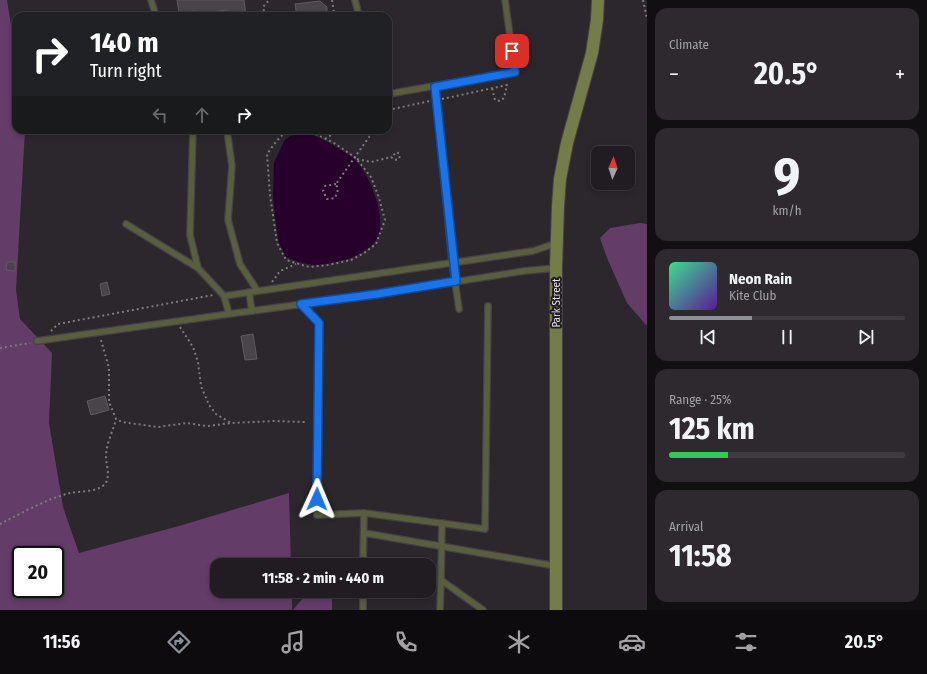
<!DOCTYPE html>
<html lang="en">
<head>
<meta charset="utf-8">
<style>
  body { margin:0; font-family:"Fira Sans Condensed",sans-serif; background:#2d292f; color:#f1f3f6; height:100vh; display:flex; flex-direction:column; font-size:15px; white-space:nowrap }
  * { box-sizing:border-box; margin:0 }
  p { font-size:13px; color:#a2a1a5 }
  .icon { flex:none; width:22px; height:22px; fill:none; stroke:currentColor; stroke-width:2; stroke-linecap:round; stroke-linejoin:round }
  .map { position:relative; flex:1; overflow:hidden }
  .details { display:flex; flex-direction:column; gap:8px; padding:8px; background:#120f13; width:280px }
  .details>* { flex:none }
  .hud { position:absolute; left:12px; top:12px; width:380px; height:122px; border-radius:12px; box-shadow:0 2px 6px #0003,0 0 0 1px #3e3a40; background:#202124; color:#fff; overflow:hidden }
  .needle { width:26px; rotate:3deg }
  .controls { position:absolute; left:591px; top:146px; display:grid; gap:8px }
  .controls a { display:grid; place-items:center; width:44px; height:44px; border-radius:8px; background:#211c22; box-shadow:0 2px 6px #0003,0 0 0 1px #3e3a40; font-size:20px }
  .speed { position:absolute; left:12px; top:546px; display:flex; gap:8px; font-size:20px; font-weight:700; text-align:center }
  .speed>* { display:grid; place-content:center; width:52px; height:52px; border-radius:50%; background:#211c22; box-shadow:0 2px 6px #0003,0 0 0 1px #3e3a40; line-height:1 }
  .speed .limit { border:2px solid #111; border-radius:6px; background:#fff; color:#111 }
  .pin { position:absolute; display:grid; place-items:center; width:34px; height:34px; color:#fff; margin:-17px; border-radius:8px; box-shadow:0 2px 6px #0006 }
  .me { position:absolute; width:44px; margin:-22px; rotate:1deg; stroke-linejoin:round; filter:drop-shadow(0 0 3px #0008) }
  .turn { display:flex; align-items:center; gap:14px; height:84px; padding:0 12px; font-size:18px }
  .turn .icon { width:52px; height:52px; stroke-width:2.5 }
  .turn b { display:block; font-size:28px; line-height:34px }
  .lanes { display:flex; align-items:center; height:38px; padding:0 12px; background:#0003; justify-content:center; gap:20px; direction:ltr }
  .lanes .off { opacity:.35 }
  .big { font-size:30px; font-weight:700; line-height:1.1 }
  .details .tile { flex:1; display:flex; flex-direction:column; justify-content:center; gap:6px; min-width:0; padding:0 14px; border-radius:12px; background:#2d292f }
  .details .dial { align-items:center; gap:0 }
  .dial b { font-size:52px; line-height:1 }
  .song { display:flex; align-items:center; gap:12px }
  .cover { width:48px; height:48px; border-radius:6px; background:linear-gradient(135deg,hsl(150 70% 55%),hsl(270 70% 35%)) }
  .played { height:4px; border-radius:2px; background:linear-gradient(90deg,#8c9099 35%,#3e3a40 35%) }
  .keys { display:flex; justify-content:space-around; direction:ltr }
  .heat { display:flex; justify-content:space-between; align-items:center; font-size:22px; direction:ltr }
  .charge { height:6px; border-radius:3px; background:linear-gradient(90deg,#34c759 25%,#3e3a40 0) }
  .trip { position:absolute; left:210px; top:558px; width:226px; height:40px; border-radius:12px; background:#211c22; box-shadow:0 2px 6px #0003,0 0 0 1px #3e3a40; font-weight:700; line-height:40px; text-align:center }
  .tabs { display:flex; height:64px; justify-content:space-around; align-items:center; background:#0d0b0e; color:#a2a1a5 }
  .tabs .icon { width:28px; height:28px }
  .tabs .active { color:#8c9099 }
  .tabs b { font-size:18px; color:#f1f3f6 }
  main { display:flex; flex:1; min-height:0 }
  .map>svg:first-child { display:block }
  .green { fill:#633c68; fill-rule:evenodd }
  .water { fill:#27012c }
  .building { fill:#49434a; stroke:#605961 }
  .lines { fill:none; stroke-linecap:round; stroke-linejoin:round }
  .lane-casing { stroke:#464147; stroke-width:8 }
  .secondary-casing { stroke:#464147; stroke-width:14 }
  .path { stroke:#7f7980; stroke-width:2; stroke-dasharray:2 3; stroke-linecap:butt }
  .lane { stroke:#595e3e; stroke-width:5.5 }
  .secondary { stroke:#747c47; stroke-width:12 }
  .route-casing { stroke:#114b97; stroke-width:10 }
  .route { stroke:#1a73e8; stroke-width:7 }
  .labels { text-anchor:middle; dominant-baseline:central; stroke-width:4; stroke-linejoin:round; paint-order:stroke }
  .street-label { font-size:11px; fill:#e9e4e9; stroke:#221c23 }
</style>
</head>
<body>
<main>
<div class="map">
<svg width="647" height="610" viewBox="0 0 647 610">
  <rect width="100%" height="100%" fill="#2c262d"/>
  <g class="green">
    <path d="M 0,0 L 7,0 L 16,57 L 16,130 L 25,130 L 16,290 L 20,319 L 52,353 L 49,423 L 63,507 L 79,553 L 179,526 L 289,493 L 291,565 L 217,565 L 217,591 L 292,591 L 292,610 L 0,610 ZM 21,555 L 55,555 L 55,589 L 21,589 Z"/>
    <path d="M 640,223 L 647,224 L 647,326 L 627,303 L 607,258 L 600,238 L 610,228 Z"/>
    <path d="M 309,591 L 332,591 L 332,610 L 293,610 Z"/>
  </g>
  <path class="water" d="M 306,132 C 323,139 339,147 354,159 C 370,173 391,225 374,243 C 366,252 351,259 339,261 C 317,267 307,266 286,257 L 279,243 L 275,218 L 273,195 L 274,163 L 284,141 L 290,136 Z"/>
  <g class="building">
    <path d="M 177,0 L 244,0 L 246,16 L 228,16 L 227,10 L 195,14 L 195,11 L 179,13 Z"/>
    <path d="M 320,1 L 327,7 L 327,16 L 297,16 L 295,4 Z"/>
    <path d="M 7,262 L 15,262 L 15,271 L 6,270 Z"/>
    <path d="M 107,282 L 110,294 L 102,296 L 100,284 Z"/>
    <path d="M 253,334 L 257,359 L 245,360 L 241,336 Z"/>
    <path d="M 105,396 L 109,410 L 91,415 L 87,401 Z"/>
  </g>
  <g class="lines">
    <g class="lane-casing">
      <g id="lane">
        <path d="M 151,0 L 156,16"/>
        <path d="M 355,0 L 359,16"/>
        <path d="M 435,87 L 452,261 L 459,309"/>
        <path d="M 388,94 L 515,72 L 505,0"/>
        <path d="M 193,130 L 190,235 L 198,268 L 224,296 L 229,314 L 377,294 L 524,271 L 556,268"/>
        <path d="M 227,130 L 232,166 L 228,220 L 240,264 L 257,290"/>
        <path d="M 126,224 L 198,268"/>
        <path d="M 249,292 L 252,311"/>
        <path d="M 224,296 L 533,251 L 557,243"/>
        <path d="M 301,304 L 319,323 L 317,515 L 364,513 L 485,529 L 488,306"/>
        <path d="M 37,341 L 229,314"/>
        <path d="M 442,523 L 441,580 L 483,610"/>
        <path d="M 364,533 L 556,566"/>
        <path d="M 363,565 L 364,513"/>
        <path d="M 363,610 L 363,591"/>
        <path d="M 440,610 L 441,580"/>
      </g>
    </g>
    <g class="secondary-casing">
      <path id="secondary" d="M 556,610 L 556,268 L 558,206 L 560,179 L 567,143 L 592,53 L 597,20 L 598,0"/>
    </g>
    <g class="path">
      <path d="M 332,0 L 334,13 L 336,16"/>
      <path d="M 643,0 L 647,19"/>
      <path d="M 265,16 L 263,7 L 269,0"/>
      <path d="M 442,99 L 507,85 L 504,98 L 500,101 L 495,100 L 492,88"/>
      <path d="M 388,110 L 430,101"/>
      <path d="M 291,130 C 281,133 273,146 267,154 L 270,195 L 277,243 L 286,260 L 309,267 L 328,265 L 351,260 L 364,253 L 376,244 L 385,220 L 379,198 L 371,177 L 363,167 L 356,158 L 334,143 L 308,130"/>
      <path d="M 325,139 L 339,130"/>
      <path d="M 357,159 L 371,162 L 391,157 L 395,160 L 399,159 L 400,155 L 397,152 L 391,157"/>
      <path d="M 336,184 L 325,186 L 323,191 L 327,199 L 335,198 L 338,190 L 336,184 L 374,130"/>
      <path d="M 272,282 L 280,271 L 296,264"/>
      <path d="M 180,327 L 193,347 L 198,362 L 201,386 L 209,405 L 216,414 L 231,423 L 274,421 L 305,422"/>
      <path d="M 51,331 L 58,324 L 213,295"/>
      <path d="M 101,340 L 109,368 L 109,402 L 116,419 L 122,422 L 158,427 L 187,423 L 207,426 L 231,423"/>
      <path d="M 0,348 L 30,343"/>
      <path d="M 0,524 C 22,513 46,499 70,493 C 80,491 98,492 105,484 C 111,476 106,465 106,457 C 106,444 113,431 116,419"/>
    </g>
    <use href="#lane" class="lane"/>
    <use href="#secondary" class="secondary"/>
  </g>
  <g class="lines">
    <g class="route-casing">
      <path id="route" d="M 317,499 L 319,323 L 301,304 L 377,294 L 456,281 L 435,87 L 515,72 L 512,51"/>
    </g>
    <use href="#route" class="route"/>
  </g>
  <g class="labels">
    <g class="street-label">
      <text transform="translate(556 303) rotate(-90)">Park Street</text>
    </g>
  </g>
</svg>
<div class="controls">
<a><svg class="needle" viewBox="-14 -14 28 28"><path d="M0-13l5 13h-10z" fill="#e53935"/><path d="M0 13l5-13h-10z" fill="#a2a1a5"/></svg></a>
</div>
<div class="speed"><div class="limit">20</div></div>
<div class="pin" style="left:512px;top:51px;background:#d93025"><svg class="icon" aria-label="arrive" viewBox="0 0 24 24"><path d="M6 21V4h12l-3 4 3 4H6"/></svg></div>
<svg class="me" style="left:317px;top:499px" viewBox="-20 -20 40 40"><path d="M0-17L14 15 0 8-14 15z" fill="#1a73e8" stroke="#fff" stroke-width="4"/></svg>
<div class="trip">11:58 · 2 min · 440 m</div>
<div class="hud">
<div class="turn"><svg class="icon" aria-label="right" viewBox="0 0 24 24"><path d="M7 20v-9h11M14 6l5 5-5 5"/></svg><div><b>140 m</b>Turn right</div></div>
<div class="lanes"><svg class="icon off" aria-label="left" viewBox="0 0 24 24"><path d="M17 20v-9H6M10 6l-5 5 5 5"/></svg><svg class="icon off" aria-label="ahead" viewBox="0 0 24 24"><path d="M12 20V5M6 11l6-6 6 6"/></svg><svg class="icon" aria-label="right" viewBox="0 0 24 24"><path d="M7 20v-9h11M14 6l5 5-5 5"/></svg></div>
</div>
</div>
<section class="details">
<div class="tile"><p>Climate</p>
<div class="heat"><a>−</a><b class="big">20.5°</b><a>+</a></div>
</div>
<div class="tile dial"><b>9</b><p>km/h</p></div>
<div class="tile">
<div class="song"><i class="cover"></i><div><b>Neon Rain</b><p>Kite Club</p></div></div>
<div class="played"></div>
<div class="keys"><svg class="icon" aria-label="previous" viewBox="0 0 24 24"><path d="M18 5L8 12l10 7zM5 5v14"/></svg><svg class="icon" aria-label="pause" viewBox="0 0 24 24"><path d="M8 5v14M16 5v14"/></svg><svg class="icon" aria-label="next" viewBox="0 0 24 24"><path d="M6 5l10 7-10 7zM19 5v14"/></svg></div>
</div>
<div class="tile"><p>Range · 25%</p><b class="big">125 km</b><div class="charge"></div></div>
<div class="tile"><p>Arrival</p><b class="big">11:58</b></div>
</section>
</main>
<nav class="tabs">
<b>11:56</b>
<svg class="icon active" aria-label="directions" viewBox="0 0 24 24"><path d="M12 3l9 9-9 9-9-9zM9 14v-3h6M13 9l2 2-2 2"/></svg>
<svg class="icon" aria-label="music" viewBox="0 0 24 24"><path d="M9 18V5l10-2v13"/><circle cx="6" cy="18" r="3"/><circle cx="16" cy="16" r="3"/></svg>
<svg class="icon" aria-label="phone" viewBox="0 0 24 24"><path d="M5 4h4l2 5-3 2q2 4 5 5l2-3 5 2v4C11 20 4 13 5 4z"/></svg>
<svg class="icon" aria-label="climate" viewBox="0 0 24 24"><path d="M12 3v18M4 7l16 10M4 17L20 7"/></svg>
<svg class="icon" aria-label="car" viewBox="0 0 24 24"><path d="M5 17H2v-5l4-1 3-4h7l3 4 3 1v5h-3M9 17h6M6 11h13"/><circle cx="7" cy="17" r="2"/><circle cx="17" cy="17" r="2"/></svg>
<svg class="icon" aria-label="filters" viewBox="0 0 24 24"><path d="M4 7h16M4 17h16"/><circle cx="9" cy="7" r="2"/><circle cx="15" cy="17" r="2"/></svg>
<b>20.5°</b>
</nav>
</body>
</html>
